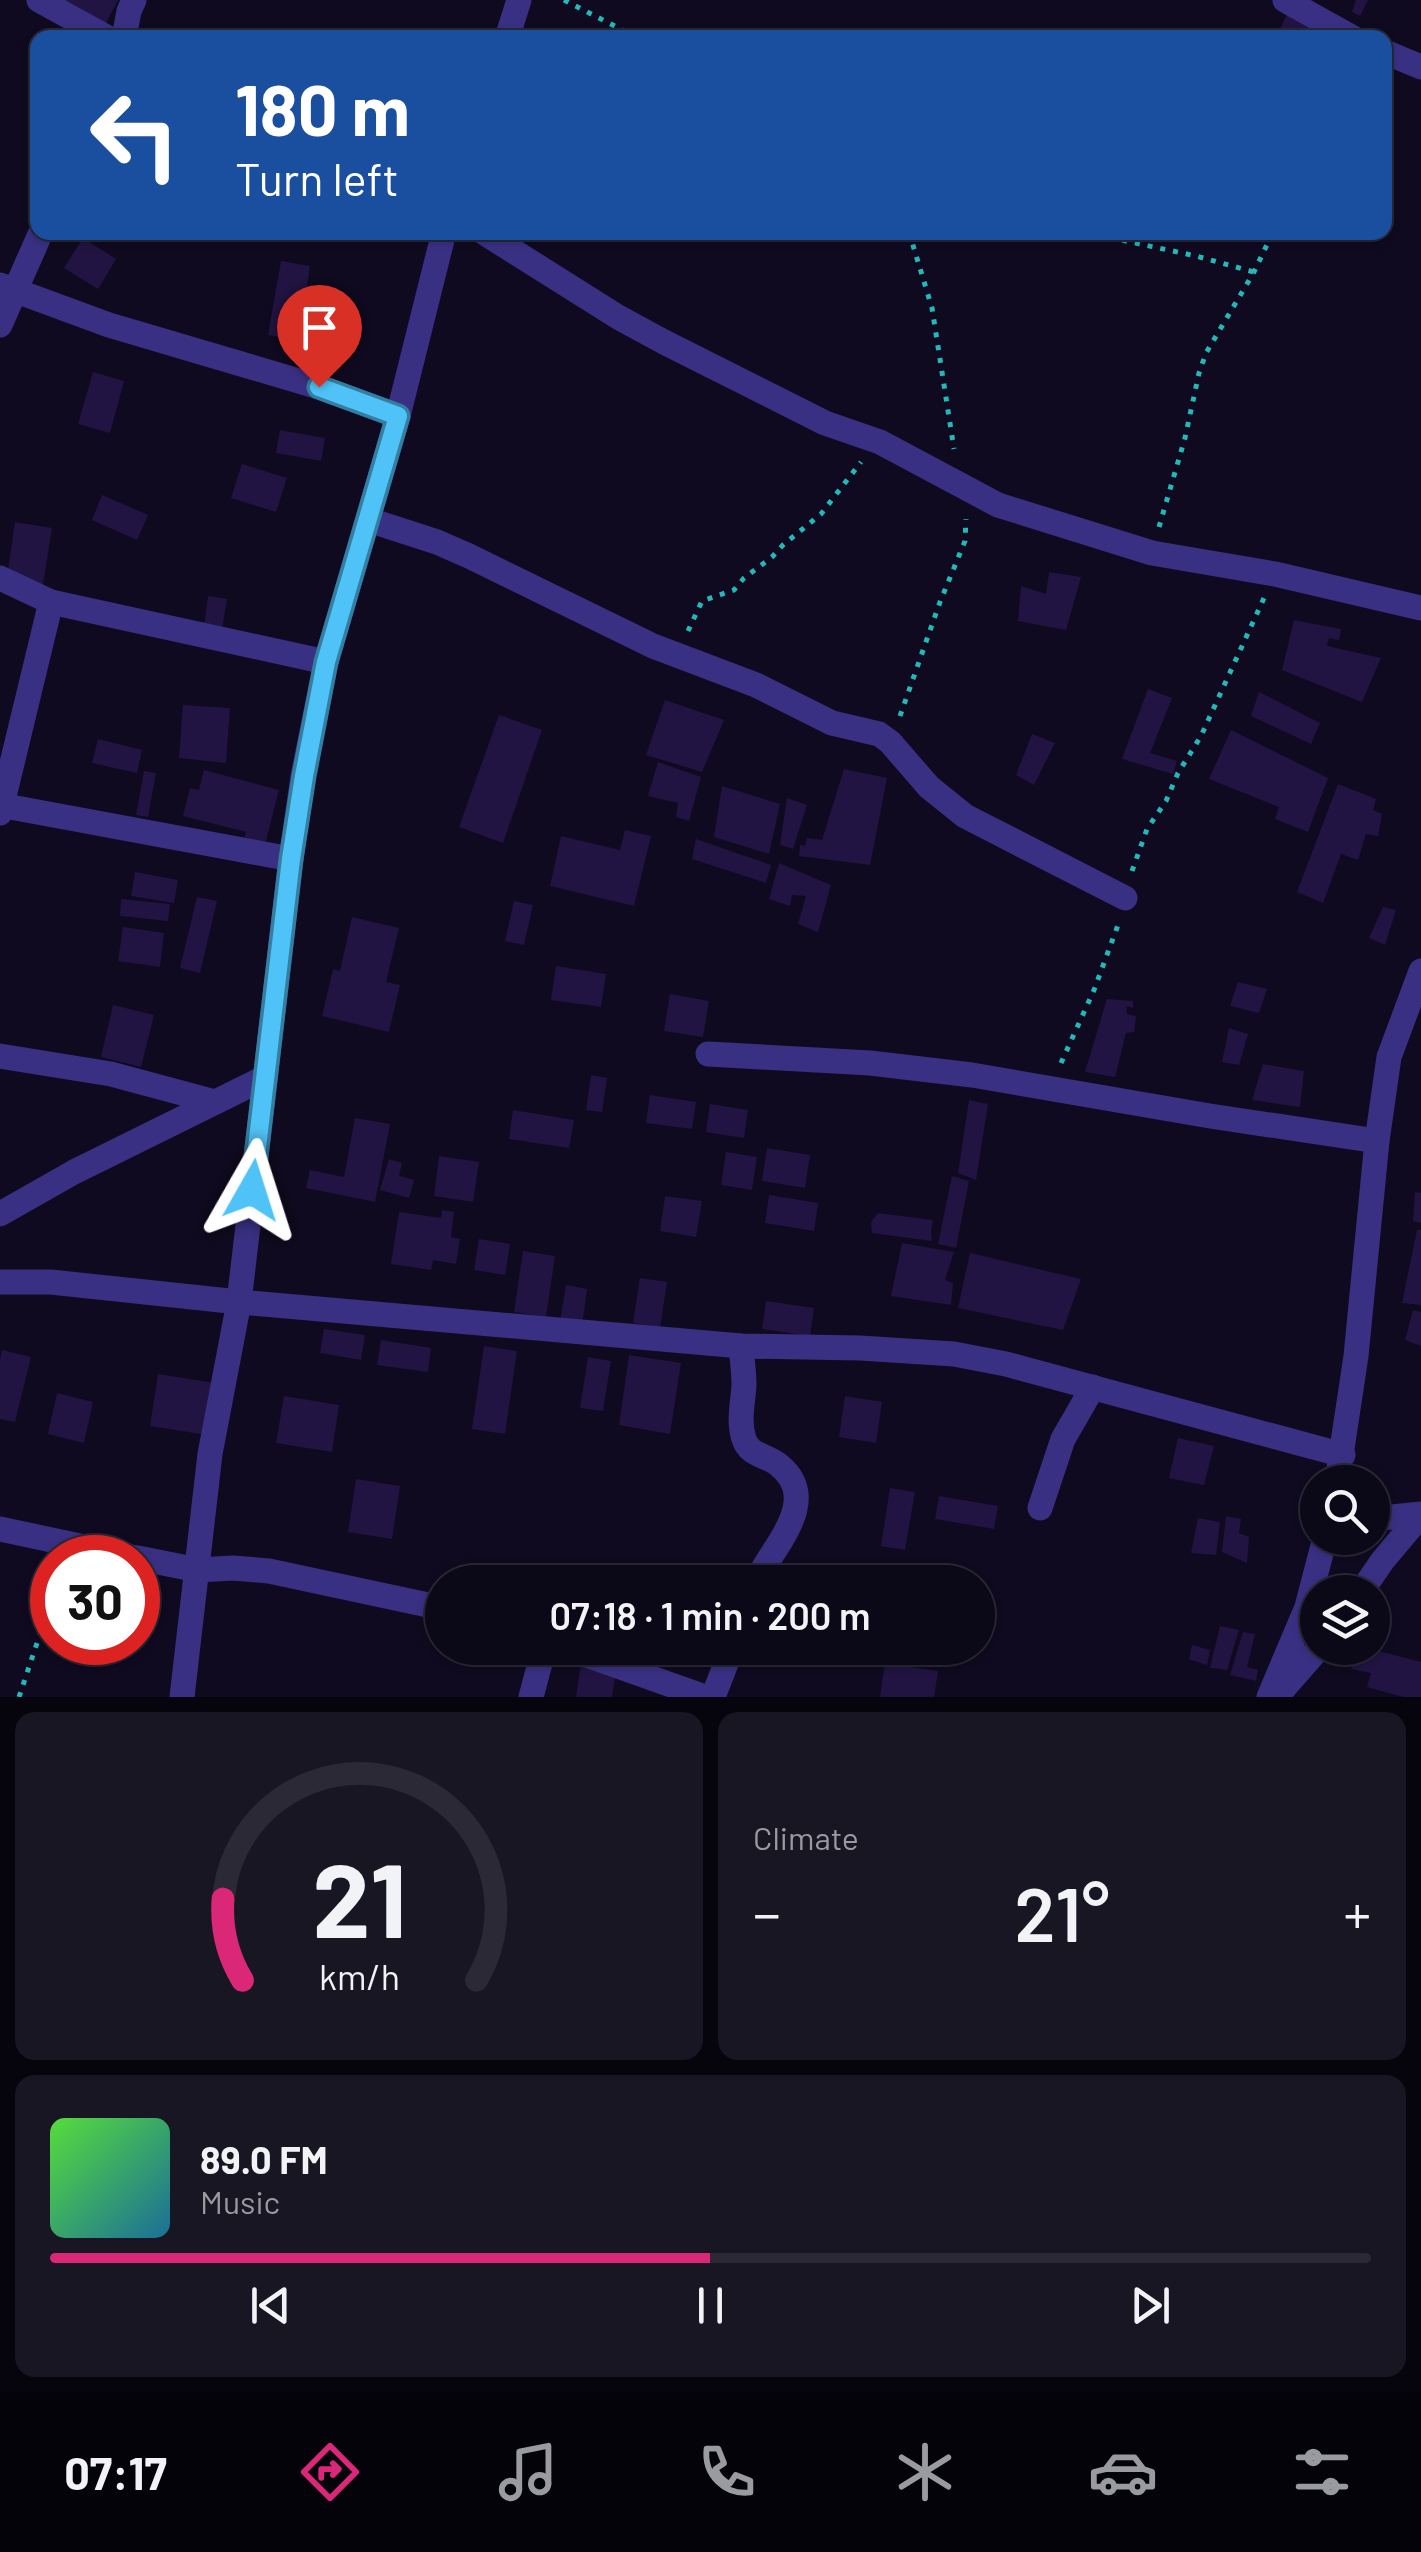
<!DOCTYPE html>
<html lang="en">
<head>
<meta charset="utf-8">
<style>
  body { margin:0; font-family:Barlow,sans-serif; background:#191624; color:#f1f3f6; height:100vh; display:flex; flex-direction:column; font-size:38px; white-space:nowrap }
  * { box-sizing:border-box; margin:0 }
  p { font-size:32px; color:#9a9aa1 }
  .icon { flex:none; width:55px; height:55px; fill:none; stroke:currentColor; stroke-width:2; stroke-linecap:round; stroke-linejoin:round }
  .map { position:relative; height:1697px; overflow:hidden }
  .sheet { display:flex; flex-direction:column; gap:15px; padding:15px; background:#06040d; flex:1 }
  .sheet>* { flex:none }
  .top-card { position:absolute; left:30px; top:30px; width:1362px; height:210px; border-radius:20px; box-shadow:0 2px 8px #0004,0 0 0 2px #2b2936; background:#1a4fa0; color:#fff; overflow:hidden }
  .fabs { position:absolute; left:1300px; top:1465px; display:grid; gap:20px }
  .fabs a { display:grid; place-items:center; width:90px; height:90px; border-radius:50%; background:#0b0817; box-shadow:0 2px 8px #0004,0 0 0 2px #2b2936; font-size:50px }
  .speed { position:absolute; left:30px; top:1535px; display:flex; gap:20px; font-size:50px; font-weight:700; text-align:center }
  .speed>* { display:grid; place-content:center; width:130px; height:130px; border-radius:50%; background:#0b0817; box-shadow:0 2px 8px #0004,0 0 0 2px #2b2936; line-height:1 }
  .speed .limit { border:15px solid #d22; background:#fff; color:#111 }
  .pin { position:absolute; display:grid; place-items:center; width:85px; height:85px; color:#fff; margin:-102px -42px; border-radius:50% 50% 50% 0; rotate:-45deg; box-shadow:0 0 10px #0007 }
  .pin .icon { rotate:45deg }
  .me { position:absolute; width:110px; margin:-55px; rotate:6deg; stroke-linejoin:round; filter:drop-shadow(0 0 8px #0008) }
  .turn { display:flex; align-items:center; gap:35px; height:210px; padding:0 40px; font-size:45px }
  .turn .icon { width:130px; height:130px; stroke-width:2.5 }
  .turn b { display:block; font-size:70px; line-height:85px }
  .big { font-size:75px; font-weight:600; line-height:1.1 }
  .sheet .card { flex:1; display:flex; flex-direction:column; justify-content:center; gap:15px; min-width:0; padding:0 35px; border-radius:20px; background:#191624 }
  .sheet .dial { align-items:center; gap:0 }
  .dial svg { height:260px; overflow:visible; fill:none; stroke:#2b2936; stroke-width:7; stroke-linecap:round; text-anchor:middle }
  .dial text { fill:#f1f3f6; stroke:none }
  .song { display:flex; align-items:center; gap:30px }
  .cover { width:120px; height:120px; border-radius:15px; background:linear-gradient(135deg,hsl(110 70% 55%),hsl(200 70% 35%)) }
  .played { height:10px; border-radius:5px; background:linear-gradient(90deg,#db2777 50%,#2b2936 50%) }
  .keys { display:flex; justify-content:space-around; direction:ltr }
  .heat { display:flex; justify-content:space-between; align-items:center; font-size:55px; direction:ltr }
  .sheet .tiles { flex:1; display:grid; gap:15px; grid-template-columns:1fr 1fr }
  .card:last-child { grid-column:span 2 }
  .trip { position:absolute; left:425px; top:1565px; width:570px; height:100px; border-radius:50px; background:#0b0817; box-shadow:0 2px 8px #0004,0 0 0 2px #2b2936; font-weight:600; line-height:100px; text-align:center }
  .dock { display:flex; height:160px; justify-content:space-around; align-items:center; background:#040309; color:#9a9aa1 }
  .dock .icon { width:70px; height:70px }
  .dock .on { color:#db2777 }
  .dock b { font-size:45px; color:#f1f3f6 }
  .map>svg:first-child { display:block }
  .building { fill:#211442 }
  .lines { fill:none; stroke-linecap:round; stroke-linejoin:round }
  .path { stroke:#22b9ba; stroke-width:5; stroke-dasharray:5 8; stroke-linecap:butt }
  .minor { stroke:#393083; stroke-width:25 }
  .route-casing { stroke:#337fa1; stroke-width:25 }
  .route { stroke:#4fc3f7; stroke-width:18 }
</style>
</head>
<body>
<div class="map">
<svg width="1421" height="1697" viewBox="0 0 1421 1697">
  <rect width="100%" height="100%" fill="#0f0a1f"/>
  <g class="building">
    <path d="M 59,0 L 118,0 L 105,25 Z"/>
    <path d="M 1356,0 L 1368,0 L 1360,16 L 1352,12 Z"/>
    <path d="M 1287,14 L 1333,38 L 1284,38 L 1278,34 Z"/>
    <path d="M 83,238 L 116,259 L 98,289 L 64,268 Z"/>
    <path d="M 281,261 L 310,266 L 307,286 L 345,292 L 335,347 L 268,335 Z"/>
    <path d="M 93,372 L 124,381 L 110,433 L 78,424 Z"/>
    <path d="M 280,430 L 325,438 L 321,461 L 276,453 Z"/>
    <path d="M 242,464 L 287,478 L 276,512 L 231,498 Z"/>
    <path d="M 102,495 L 148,515 L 137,540 L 92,520 Z"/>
    <path d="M 15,522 L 52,528 L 42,590 L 6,584 Z"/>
    <path d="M 1049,572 L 1081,577 L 1066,630 L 1018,621 L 1021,586 L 1046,594 Z"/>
    <path d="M 208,596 L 227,599 L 222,629 L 204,627 Z"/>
    <path d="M 1294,620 L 1341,629 L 1339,640 L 1329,638 L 1327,646 L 1381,658 L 1362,702 L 1282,670 Z"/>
    <path d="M 1148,689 L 1172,698 L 1150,753 L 1177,761 L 1173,774 L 1122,759 Z"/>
    <path d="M 1259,692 L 1320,723 L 1311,744 L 1251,716 Z"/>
    <path d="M 665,700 L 724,720 L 702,772 L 646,755 Z"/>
    <path d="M 183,705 L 230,708 L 226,763 L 179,758 Z"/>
    <path d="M 499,715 L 542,730 L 503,843 L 459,827 Z"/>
    <path d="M 1231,730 L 1328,778 L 1308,832 L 1275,819 L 1279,807 L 1209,779 Z"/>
    <path d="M 1032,734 L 1055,743 L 1034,785 L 1016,775 Z"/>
    <path d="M 98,739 L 142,750 L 137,773 L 92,763 Z"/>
    <path d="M 658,762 L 701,777 L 689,821 L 676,817 L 678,803 L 648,796 Z"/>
    <path d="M 844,769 L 887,778 L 870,865 L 799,856 L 800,845 L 805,846 L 807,838 L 822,840 Z"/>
    <path d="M 204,770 L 279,790 L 261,860 L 240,855 L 246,832 L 183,816 L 190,788 L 199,790 Z"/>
    <path d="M 144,771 L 156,773 L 148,817 L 136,815 Z"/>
    <path d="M 1338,784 L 1376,799 L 1373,810 L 1382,814 L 1378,836 L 1366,834 L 1358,860 L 1341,854 L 1323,903 L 1297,892 Z"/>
    <path d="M 722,786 L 780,804 L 769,854 L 714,837 Z"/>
    <path d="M 787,798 L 807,805 L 793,849 L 780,845 Z"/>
    <path d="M 625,830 L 651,836 L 634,906 L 550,886 L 561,836 L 620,850 Z"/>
    <path d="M 696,839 L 771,865 L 766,883 L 692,859 Z"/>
    <path d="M 779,863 L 831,885 L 818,932 L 798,924 L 806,896 L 792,895 L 790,906 L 769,899 Z"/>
    <path d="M 135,872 L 178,880 L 174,903 L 131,896 Z"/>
    <path d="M 197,897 L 217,901 L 200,973 L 180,968 Z"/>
    <path d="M 121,899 L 170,904 L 168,921 L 120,916 Z"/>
    <path d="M 514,901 L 533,905 L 524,945 L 505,941 Z"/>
    <path d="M 1383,907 L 1396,910 L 1385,945 L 1369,938 Z"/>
    <path d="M 352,917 L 399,928 L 386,982 L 400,985 L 389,1032 L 322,1016 L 333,969 L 340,971 Z"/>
    <path d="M 123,927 L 164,933 L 160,967 L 118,961 Z"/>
    <path d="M 556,966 L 606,974 L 601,1007 L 551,1000 Z"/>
    <path d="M 1238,982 L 1267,989 L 1259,1013 L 1230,1006 Z"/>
    <path d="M 670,994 L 709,1001 L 703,1037 L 664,1031 Z"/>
    <path d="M 1107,999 L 1133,1001 L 1133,1008 L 1126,1006 L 1127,1014 L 1136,1016 L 1134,1032 L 1126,1033 L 1115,1077 L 1085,1072 Z"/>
    <path d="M 113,1005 L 154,1015 L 141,1067 L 101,1057 Z"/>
    <path d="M 1229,1028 L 1248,1034 L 1239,1065 L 1222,1062 Z"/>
    <path d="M 1263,1064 L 1304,1071 L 1300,1107 L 1252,1100 Z"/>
    <path d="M 591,1075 L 607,1078 L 602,1112 L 586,1110 Z"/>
    <path d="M 650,1095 L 696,1102 L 692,1129 L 646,1123 Z"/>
    <path d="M 969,1100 L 988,1104 L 976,1180 L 958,1173 Z"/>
    <path d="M 710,1104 L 748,1110 L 744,1138 L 706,1132 Z"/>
    <path d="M 513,1110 L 574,1120 L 569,1148 L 509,1139 Z"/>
    <path d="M 355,1118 L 390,1124 L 375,1202 L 306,1188 L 310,1170 L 344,1177 Z"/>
    <path d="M 767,1148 L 810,1155 L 805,1188 L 762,1181 Z"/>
    <path d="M 726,1152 L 757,1157 L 752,1190 L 721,1185 Z"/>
    <path d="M 439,1156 L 479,1162 L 473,1202 L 434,1196 Z"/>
    <path d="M 389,1159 L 402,1163 L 399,1176 L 414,1180 L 409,1198 L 380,1190 Z"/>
    <path d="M 952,1176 L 969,1181 L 956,1248 L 938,1244 Z"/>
    <path d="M 1415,1192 L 1421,1193 L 1421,1223 L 1413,1221 Z"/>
    <path d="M 769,1195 L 818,1203 L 814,1231 L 765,1223 Z"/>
    <path d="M 665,1196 L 702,1201 L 696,1237 L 660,1231 Z"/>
    <path d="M 442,1210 L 454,1212 L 451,1237 L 460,1239 L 456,1264 L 433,1260 L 431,1270 L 391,1264 L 399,1212 L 441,1218 Z"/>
    <path d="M 878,1213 L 933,1220 L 931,1232 L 932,1241 L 872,1233 L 871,1222 Z"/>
    <path d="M 1417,1230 L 1421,1230 L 1421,1305 L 1402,1303 Z"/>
    <path d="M 479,1239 L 510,1244 L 505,1275 L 474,1270 Z"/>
    <path d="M 902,1243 L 954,1252 L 945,1280 L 953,1283 L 951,1305 L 891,1296 Z"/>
    <path d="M 523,1251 L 555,1256 L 546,1317 L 514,1312 Z"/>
    <path d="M 970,1253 L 1081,1279 L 1063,1330 L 958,1308 Z"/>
    <path d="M 640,1278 L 667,1282 L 660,1327 L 633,1323 Z"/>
    <path d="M 566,1285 L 587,1289 L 582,1326 L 560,1322 Z"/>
    <path d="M 766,1301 L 814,1308 L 810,1336 L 762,1329 Z"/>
    <path d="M 1413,1310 L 1421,1312 L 1421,1346 L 1405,1340 Z"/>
    <path d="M 324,1329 L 365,1335 L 361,1360 L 320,1353 Z"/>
    <path d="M 381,1340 L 431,1348 L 428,1372 L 377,1365 Z"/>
    <path d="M 484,1346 L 517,1351 L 505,1434 L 472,1429 Z"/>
    <path d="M 2,1350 L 31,1357 L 15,1422 L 0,1419 L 0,1360 Z"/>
    <path d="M 629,1355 L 681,1363 L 670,1434 L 619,1425 Z"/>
    <path d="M 588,1357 L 611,1361 L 603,1411 L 580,1408 Z"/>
    <path d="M 158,1374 L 215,1383 L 207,1435 L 150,1426 Z"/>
    <path d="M 57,1393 L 93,1402 L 84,1443 L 48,1434 Z"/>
    <path d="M 284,1396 L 339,1405 L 332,1452 L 276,1443 Z"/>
    <path d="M 845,1396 L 882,1402 L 876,1443 L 839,1437 Z"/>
    <path d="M 1178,1438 L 1214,1446 L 1204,1485 L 1169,1478 Z"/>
    <path d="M 356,1479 L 400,1486 L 392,1539 L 348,1532 Z"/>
    <path d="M 890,1488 L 915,1492 L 905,1550 L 881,1546 Z"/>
    <path d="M 939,1496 L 998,1506 L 994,1529 L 935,1519 Z"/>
    <path d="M 1226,1516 L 1241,1519 L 1239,1533 L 1249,1537 L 1247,1563 L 1222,1552 Z"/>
    <path d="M 1198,1518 L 1220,1522 L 1216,1555 L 1191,1553 Z"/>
    <path d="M 1220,1626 L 1239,1630 L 1227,1670 L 1210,1668 Z"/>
    <path d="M 1243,1632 L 1255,1634 L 1247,1667 L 1258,1670 L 1256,1681 L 1230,1675 Z"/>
    <path d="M 1192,1645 L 1210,1650 L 1207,1665 L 1189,1659 Z"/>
    <path d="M 1357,1648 L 1367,1648 L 1421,1662 L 1421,1697 L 1403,1697 L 1367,1687 L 1371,1673 L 1351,1669 Z"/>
    <path d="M 885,1663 L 938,1671 L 934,1697 L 880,1697 Z"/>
    <path d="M 581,1664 L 616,1669 L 612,1697 L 576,1697 Z"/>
  </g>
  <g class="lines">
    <g class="path">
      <path d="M 564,0 L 638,38"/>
      <path d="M 909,232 L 932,308 L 954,449"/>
      <path d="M 1084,232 L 1196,256 L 1254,272"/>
      <path d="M 1159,527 L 1185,438 L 1199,373 L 1206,353 L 1254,272 L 1273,232"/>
      <path d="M 688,631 L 702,601 L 734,590 L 744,578 L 772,557 L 783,545 L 821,514 L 861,462"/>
      <path d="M 900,716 L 940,602 L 965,541 L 966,519"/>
      <path d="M 1132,871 L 1147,829 L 1166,801 L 1178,773 L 1201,736 L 1264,598"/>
      <path d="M 1061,1063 L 1094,990 L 1118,925"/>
      <path d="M 19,1697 L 52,1598"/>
    </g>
    <g class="minor">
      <path d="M 39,0 L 108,38"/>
      <path d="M 1285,0 L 1353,38"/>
      <path d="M 124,38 L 129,11 L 134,0"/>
      <path d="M 507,38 L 519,0"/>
      <path d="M 1385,52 L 1421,67"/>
      <path d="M 483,232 L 618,317 L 664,342 L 825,423 L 880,442 L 998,505 L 1152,553 L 1275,574 L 1421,608"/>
      <path d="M 0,285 L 109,325 L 319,387 L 398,416"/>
      <path d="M 0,325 L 41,232"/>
      <path d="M 369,520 L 437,542 L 469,556 L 653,646 L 756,685 L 832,723 L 879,734 L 890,742 L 929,787 L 965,816 L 1125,898"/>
      <path d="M 0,578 L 51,602 L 326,662"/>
      <path d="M 0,805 L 291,859"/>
      <path d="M 0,813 L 51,602"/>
      <path d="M 708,1054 L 870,1063 L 972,1075 L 1210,1116 L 1377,1141"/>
      <path d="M 0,1056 L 111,1074 L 215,1102"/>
      <path d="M 0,1214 L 74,1172 L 264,1078"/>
      <path d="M 0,1282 L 51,1282 L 239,1302 L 741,1346 L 860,1348 L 954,1354 L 1006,1364 L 1343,1455"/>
      <path d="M 741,1346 C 742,1359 744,1372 744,1385 C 743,1403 738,1421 744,1439 C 749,1456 768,1455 780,1466 C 822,1502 771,1548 756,1582"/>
      <path d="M 1337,1482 L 1356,1356 L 1377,1141 L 1389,1057 L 1421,971"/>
      <path d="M 1040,1508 L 1063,1439 L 1093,1387"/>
      <path d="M 1372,1519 L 1421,1514"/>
      <path d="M 0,1529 L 136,1558"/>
      <path d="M 138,1558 L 198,1570 L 233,1568 L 269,1571 L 442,1608"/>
      <path d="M 1361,1592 L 1383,1560 L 1421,1515"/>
      <path d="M 567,1648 L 705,1697"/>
      <path d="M 182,1697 L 210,1454 L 239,1302 L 291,859 L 303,776 L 326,662 L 398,416 L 444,232"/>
      <path d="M 531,1697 L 544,1648"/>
      <path d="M 713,1697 L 732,1648"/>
      <path d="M 1269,1697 L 1307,1607 L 1325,1538"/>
      <path d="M 1276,1697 L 1319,1648"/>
    </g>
  </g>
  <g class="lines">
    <g class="route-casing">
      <path id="route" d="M 252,1190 L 291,859 L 304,776 L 326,662 L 398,416 L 319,387"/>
    </g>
    <use href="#route" class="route"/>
  </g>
</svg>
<div class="fabs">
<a><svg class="icon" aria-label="search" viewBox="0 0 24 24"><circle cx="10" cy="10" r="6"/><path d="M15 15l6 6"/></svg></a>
<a><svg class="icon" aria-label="layers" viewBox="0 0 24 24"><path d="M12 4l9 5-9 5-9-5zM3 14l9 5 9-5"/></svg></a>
</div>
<div class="speed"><div class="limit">30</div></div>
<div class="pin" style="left:319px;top:387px;background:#d93025"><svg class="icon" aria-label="arrive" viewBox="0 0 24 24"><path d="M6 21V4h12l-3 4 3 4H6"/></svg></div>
<svg class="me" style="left:252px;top:1190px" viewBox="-20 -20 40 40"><path d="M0-17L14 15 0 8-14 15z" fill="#4fc3f7" stroke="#fff" stroke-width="4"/></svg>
<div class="trip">07:18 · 1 min · 200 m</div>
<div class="top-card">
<div class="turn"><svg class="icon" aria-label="left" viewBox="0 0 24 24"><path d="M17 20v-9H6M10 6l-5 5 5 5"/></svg><div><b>180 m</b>Turn left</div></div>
</div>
</div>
<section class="sheet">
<div class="tiles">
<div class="card dial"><svg viewBox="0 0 100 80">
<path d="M14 69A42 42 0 1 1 86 69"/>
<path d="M14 69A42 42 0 0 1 8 44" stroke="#db2777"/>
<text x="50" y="56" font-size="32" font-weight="700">21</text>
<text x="50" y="72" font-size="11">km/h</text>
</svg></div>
<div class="card"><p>Climate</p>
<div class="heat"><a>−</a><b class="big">21°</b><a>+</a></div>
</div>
<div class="card">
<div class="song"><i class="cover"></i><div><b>89.0 FM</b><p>Music</p></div></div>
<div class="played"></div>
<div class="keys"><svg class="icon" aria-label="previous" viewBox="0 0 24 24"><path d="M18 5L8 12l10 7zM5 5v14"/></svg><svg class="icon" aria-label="pause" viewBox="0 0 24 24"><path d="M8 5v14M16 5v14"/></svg><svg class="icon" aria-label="next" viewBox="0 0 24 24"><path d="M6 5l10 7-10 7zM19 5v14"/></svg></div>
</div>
</div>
</section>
<nav class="dock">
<b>07:17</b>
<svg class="icon on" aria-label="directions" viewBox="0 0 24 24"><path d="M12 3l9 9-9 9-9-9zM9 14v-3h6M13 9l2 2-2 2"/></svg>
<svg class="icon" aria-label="music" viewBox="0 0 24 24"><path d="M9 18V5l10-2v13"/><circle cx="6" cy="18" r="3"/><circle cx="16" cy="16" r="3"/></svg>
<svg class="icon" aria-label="phone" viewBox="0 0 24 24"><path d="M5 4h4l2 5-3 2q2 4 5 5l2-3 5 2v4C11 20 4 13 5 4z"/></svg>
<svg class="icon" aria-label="climate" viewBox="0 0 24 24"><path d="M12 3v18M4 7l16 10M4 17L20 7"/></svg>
<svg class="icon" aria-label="car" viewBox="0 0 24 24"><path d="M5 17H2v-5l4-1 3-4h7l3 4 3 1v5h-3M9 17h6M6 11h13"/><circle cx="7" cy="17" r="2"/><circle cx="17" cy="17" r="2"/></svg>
<svg class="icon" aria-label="filters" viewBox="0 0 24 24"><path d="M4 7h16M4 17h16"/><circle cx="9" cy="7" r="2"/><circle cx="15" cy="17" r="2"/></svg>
</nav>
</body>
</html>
